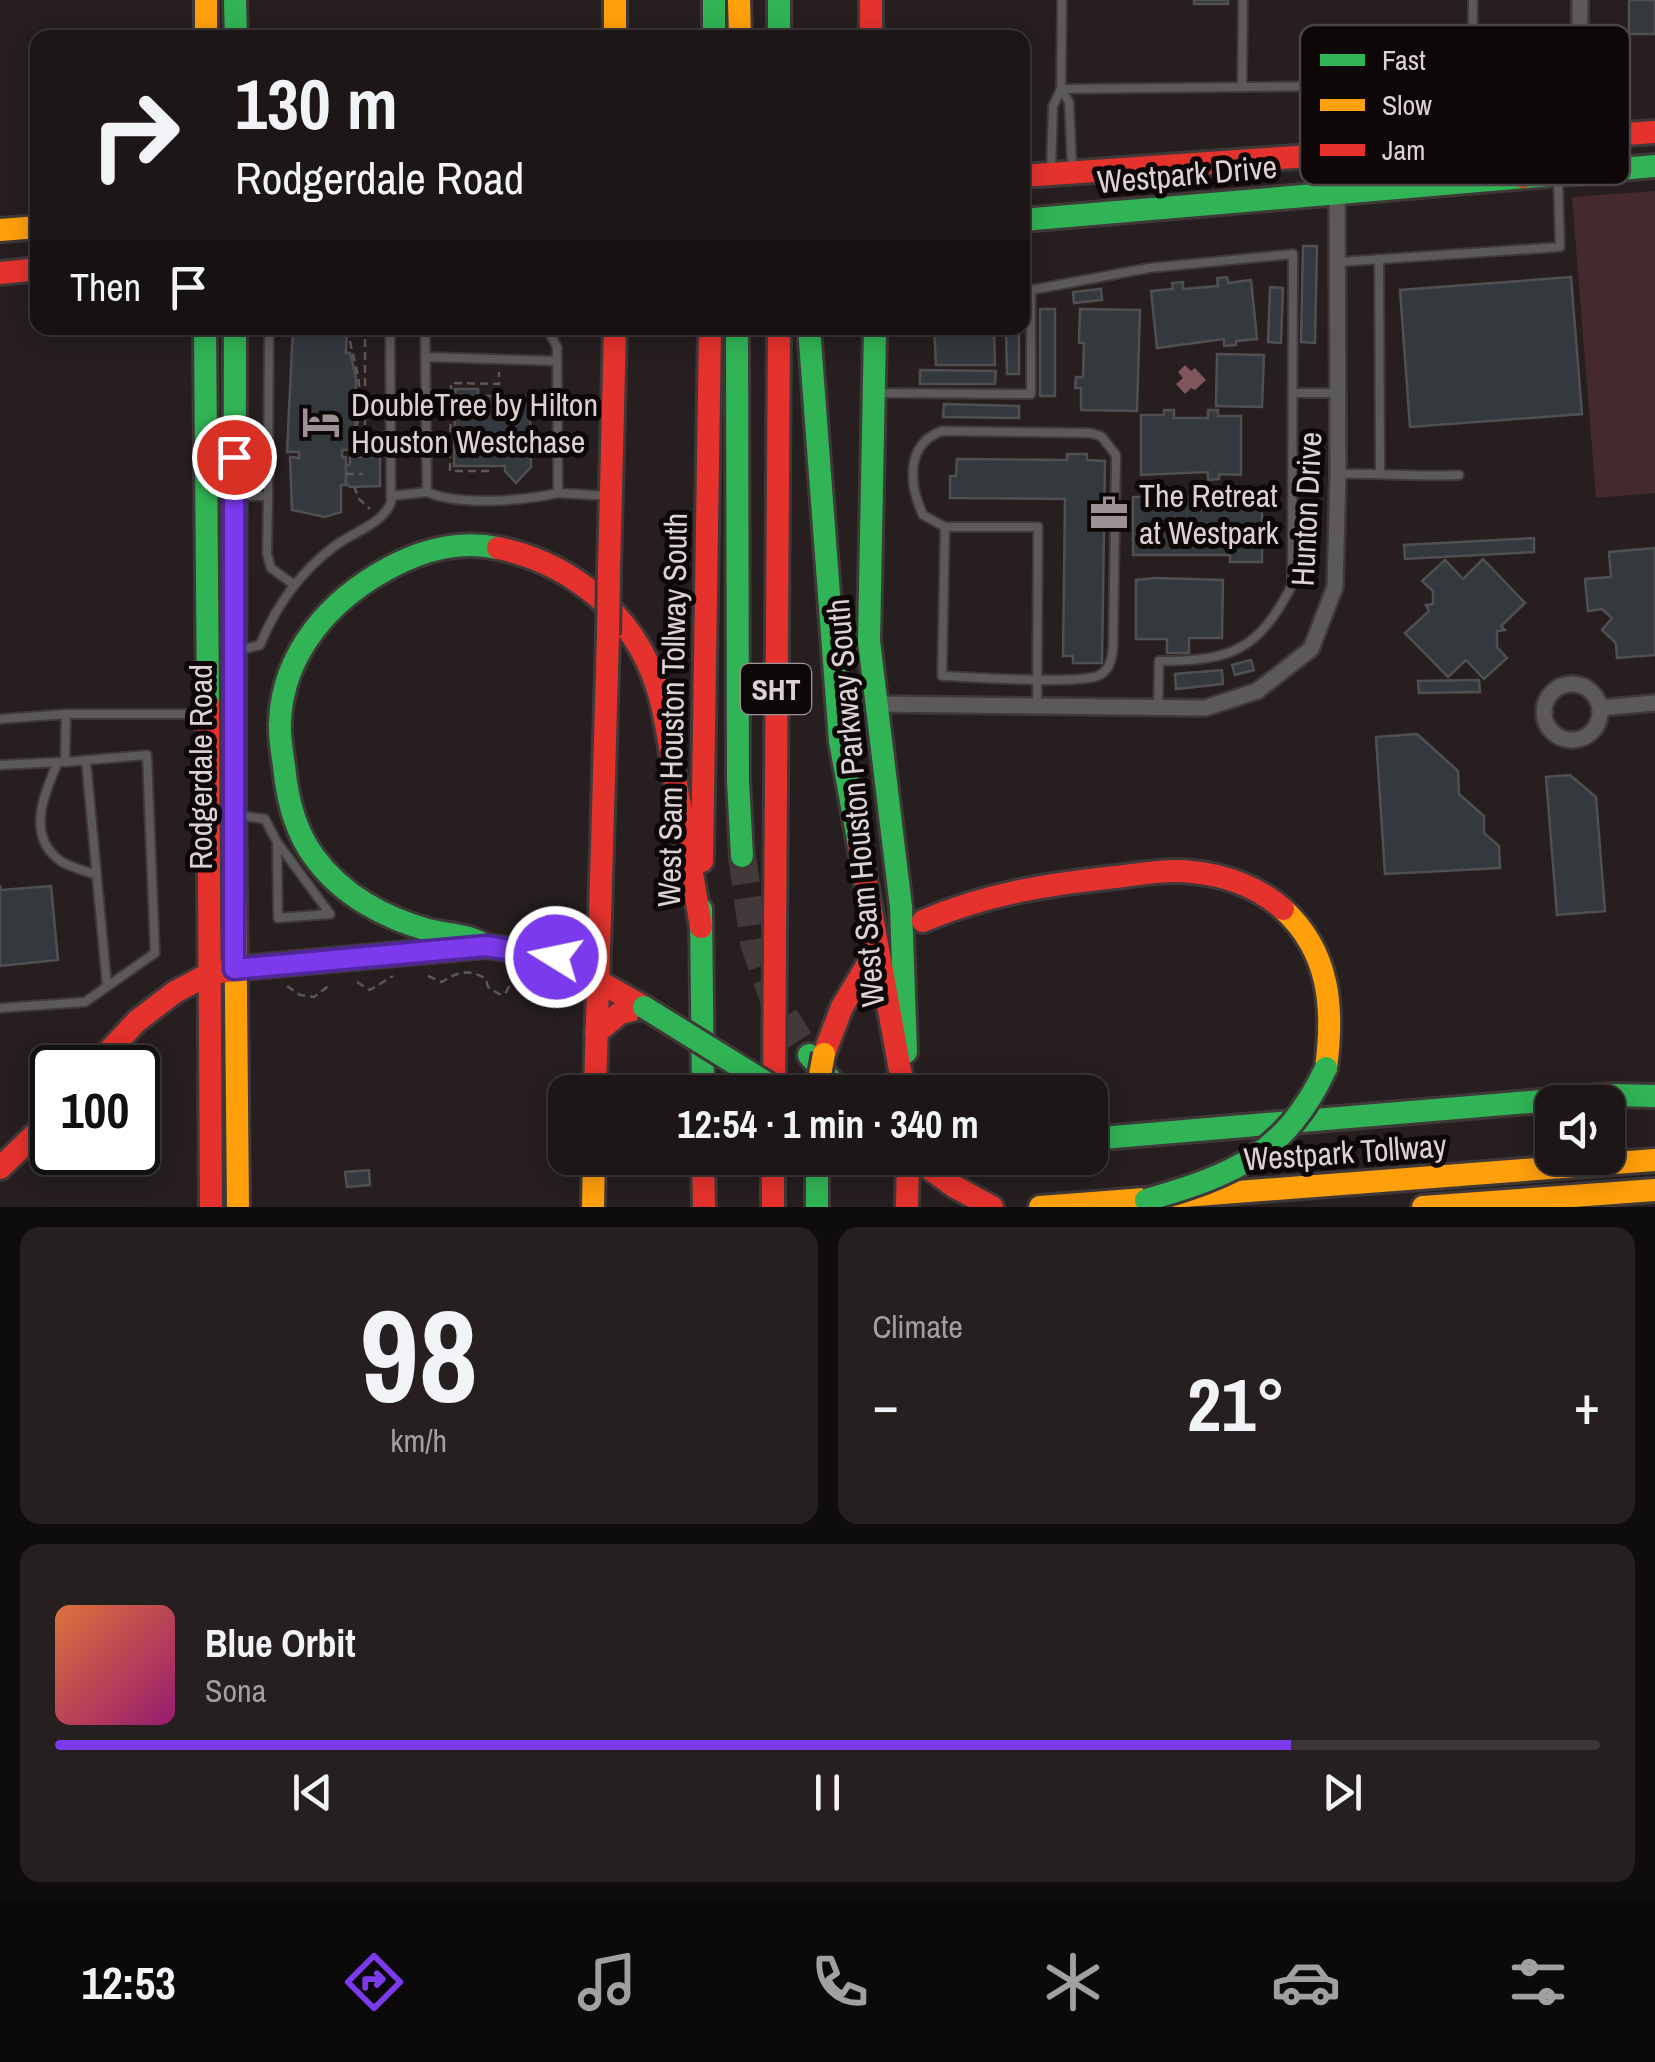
<!DOCTYPE html>
<html lang="en">
<head>
<meta charset="utf-8">
<style>
  body { margin:0; font-family:"Archivo Narrow",sans-serif; background:#251f20; color:#f1f3f6; height:100vh; display:flex; flex-direction:column; font-size:38px; white-space:nowrap }
  * { box-sizing:border-box; margin:0 }
  p { font-size:32px; color:#a09fa1 }
  .icon { flex:none; width:55px; height:55px; fill:none; stroke:currentColor; stroke-width:2; stroke-linecap:round; stroke-linejoin:round }
  .map { position:relative; height:1207px; overflow:hidden }
  .sheet { display:flex; flex-direction:column; gap:20px; padding:20px; background:#0f0c0d; flex:1 }
  .sheet>* { flex:none }
  .banner { position:absolute; left:30px; top:30px; width:1000px; height:305px; border-radius:20px; box-shadow:0 5px 25px #0003,0 0 0 2px #3a3536; background:#1c1617; color:#f1f3f6; overflow:hidden }
  .tools { position:absolute; left:1535px; top:1085px; display:grid; gap:20px }
  .tools a { display:grid; place-items:center; width:90px; height:90px; border-radius:20px; background:#1c1617; box-shadow:0 5px 25px #0003,0 0 0 2px #3a3536; font-size:50px }
  .speed { position:absolute; left:30px; top:1045px; display:flex; gap:20px; font-size:50px; font-weight:700; text-align:center }
  .speed>* { display:grid; place-content:center; width:130px; height:130px; border-radius:50%; background:#1c1617; box-shadow:0 5px 25px #0003,0 0 0 2px #3a3536; line-height:1 }
  .speed .limit { border:5px solid #111; border-radius:15px; background:#fff; color:#111 }
  .pin { position:absolute; display:grid; place-items:center; width:85px; height:85px; color:#fff; margin:-42px; border:5px solid #fff; border-radius:50%; box-shadow:0 2px 10px #0007 }
  .me { position:absolute; width:110px; margin:-55px; rotate:280deg; stroke-linejoin:round; filter:drop-shadow(0 0 8px #0008) }
  .turn { display:flex; align-items:center; gap:35px; height:210px; padding:0 40px; font-size:45px }
  .turn .icon { width:130px; height:130px; stroke-width:2.5 }
  .turn b { display:block; font-size:70px; line-height:85px }
  .then { display:flex; align-items:center; height:95px; padding:0 40px; background:#0003; gap:20px; font-size:38px }
  .big { font-size:75px; font-weight:700; line-height:1.1 }
  .sheet .tile { flex:1; display:flex; flex-direction:column; justify-content:center; gap:15px; min-width:0; padding:0 35px; border-radius:20px; background:#251f20 }
  .sheet .dial { align-items:center; gap:0 }
  .dial b { font-size:130px; line-height:1 }
  .song { display:flex; align-items:center; gap:30px }
  .cover { width:120px; height:120px; border-radius:15px; background:linear-gradient(135deg,hsl(20 70% 55%),hsl(320 70% 35%)) }
  .played { height:10px; border-radius:5px; background:linear-gradient(90deg,#7c3aed 80%,#3a3536 80%) }
  .keys { display:flex; justify-content:space-around; direction:ltr }
  .heat { display:flex; justify-content:space-between; align-items:center; font-size:55px; direction:ltr }
  .sheet .tiles { flex:1; display:grid; gap:20px; grid-template-columns:1fr 1fr }
  .tile:last-child { grid-column:span 2 }
  .trip { position:absolute; left:548px; top:1075px; width:560px; height:100px; border-radius:20px; background:#1c1617; box-shadow:0 5px 25px #0003,0 0 0 2px #3a3536; font-weight:700; line-height:100px; text-align:center }
  .tab-bar { display:flex; height:160px; justify-content:space-around; align-items:center; background:#0b0909; color:#a09fa1 }
  .tab-bar .icon { width:70px; height:70px }
  .tab-bar .current { color:#7c3aed }
  .tab-bar b { font-size:45px; color:#f1f3f6 }
  .map>svg:first-child { display:block }
  .green { fill:#442a2f }
  .water { fill:#80555c }
  .building { fill:#33393d; stroke:#505052; stroke-width:2.5 }
  .lines { fill:none; stroke-linecap:round; stroke-linejoin:round }
  .highway-tunnel { stroke:#41393a; stroke-width:28; stroke-dasharray:28 14; stroke-linecap:butt }
  .lane-casing { stroke:#3f3839; stroke-width:12 }
  .street-casing { stroke:#3f3839; stroke-width:20 }
  .fast-casing { stroke:#3f3839; stroke-width:28 }
  .slow-casing { stroke:#3f3839; stroke-width:28 }
  .jam-casing { stroke:#3f3839; stroke-width:28 }
  .path { stroke:#5c5858; stroke-width:2.5; stroke-dasharray:8 5; stroke-linecap:butt }
  .lane { stroke:#5c595a; stroke-width:8 }
  .street { stroke:#5c595a; stroke-width:15 }
  .fast { stroke:#30b455; stroke-width:22 }
  .slow { stroke:#ff9f0a; stroke-width:22 }
  .jam { stroke:#e5322d; stroke-width:22 }
  .fast-bridge-casing { stroke:#3f3839; stroke-width:28; stroke-linecap:butt }
  .slow-bridge-casing { stroke:#3f3839; stroke-width:28; stroke-linecap:butt }
  .jam-bridge-casing { stroke:#3f3839; stroke-width:28; stroke-linecap:butt }
  .fast-bridge { stroke:#30b455; stroke-width:22 }
  .slow-bridge { stroke:#ff9f0a; stroke-width:22 }
  .jam-bridge { stroke:#e5322d; stroke-width:22 }
  .route-casing { stroke:#51269a; stroke-width:25 }
  .route { stroke:#7c3aed; stroke-width:18 }
  .labels { text-anchor:middle; dominant-baseline:central; stroke-width:10; stroke-linejoin:round; paint-order:stroke }
  .shield { fill:#0d0708; stroke:#9e9496; stroke-width:2.5 }
  .shield-label { font-size:30px; font-weight:bold; fill:#dcd1d3 }
  .street-label { font-size:32px; fill:#dcd1d3; stroke:#0d0708 }
  .poi-label { font-size:32px; fill:#dcd1d3; stroke:#0d0708; text-anchor:start }
  .key { fill:#0d0708; stroke:#4b4445; stroke-width:2.5 }
  .key-label { font-size:28px; fill:#dcd1d3 }
</style>
</head>
<body>
<div class="map">
<svg width="1655" height="1207" viewBox="0 0 1655 1207">
  <rect width="100%" height="100%" fill="#261e1f"/>
  <g class="green">
    <path d="M 1655,191 L 1655,493 L 1596,498 L 1572,197 Z"/>
    <path d="M 217,484 L 224,484 L 226,625 L 220,625 L 219,618 Z"/>
  </g>
  <path class="water" d="M 1185,365 L 1191,371 L 1195,368 L 1206,380 L 1195,390 L 1191,388 L 1185,394 L 1176,384 L 1183,378 L 1178,372 Z"/>
  <g class="building">
    <rect x="1194" y="0" width="34" height="4"/>
    <rect x="1629" y="0" width="26" height="34"/>
    <path d="M 1303,246 L 1317,246 L 1315,343 L 1301,342 Z"/>
    <path d="M 1227,277 L 1228,283 L 1251,280 L 1257,339 L 1236,341 L 1236,345 L 1224,346 L 1224,339 L 1157,348 L 1151,291 L 1173,289 L 1172,283 L 1183,282 L 1183,289 L 1218,286 L 1217,278 Z"/>
    <path d="M 1571,277 L 1582,414 L 1410,427 L 1400,290 Z"/>
    <path d="M 1270,287 L 1283,288 L 1281,343 L 1268,342 Z"/>
    <path d="M 1101,289 L 1102,300 L 1074,303 L 1073,292 Z"/>
    <rect x="1040" y="309" width="15" height="87"/>
    <path d="M 1080,309 L 1140,310 L 1137,411 L 1081,410 L 1081,388 L 1075,388 L 1076,377 L 1083,377 L 1084,343 L 1079,343 Z"/>
    <path d="M 293,328 L 347,328 L 346,353 L 350,353 L 356,377 L 355,425 L 348,450 L 342,450 L 342,457 L 346,457 L 346,485 L 341,485 L 341,512 L 325,517 L 292,510 L 290,457 L 299,458 L 299,452 L 287,452 Z"/>
    <path d="M 934,328 L 994,328 L 995,365 L 936,365 Z"/>
    <path d="M 1006,328 L 1019,328 L 1019,374 L 1007,374 Z"/>
    <path d="M 1217,354 L 1264,355 L 1262,407 L 1216,406 Z"/>
    <path d="M 920,370 L 996,371 L 995,384 L 920,384 Z"/>
    <path d="M 455,389 L 478,389 L 478,396 L 491,396 L 498,390 L 503,392 L 503,396 L 530,396 L 531,467 L 516,483 L 505,471 L 505,466 L 454,466 Z"/>
    <path d="M 944,404 L 1019,406 L 1019,418 L 943,417 Z"/>
    <path d="M 1164,410 L 1174,410 L 1174,418 L 1208,418 L 1208,410 L 1218,410 L 1218,416 L 1241,416 L 1241,475 L 1219,474 L 1219,479 L 1208,480 L 1208,472 L 1141,475 L 1141,415 L 1164,415 Z"/>
    <path d="M 1067,454 L 1087,454 L 1087,460 L 1105,461 L 1102,663 L 1073,663 L 1073,656 L 1063,656 L 1065,499 L 950,498 L 950,476 L 956,476 L 957,459 L 1067,460 Z"/>
    <path d="M 350,457 L 380,457 L 380,486 L 350,487 L 346,483 L 346,465 L 350,465 Z"/>
    <path d="M 1240,496 L 1262,498 L 1262,562 L 1230,562 L 1230,555 L 1133,555 L 1133,497 Z"/>
    <path d="M 1534,538 L 1534,552 L 1405,559 L 1404,545 Z"/>
    <path d="M 1655,548 L 1655,655 L 1617,658 L 1616,643 L 1602,630 L 1612,618 L 1602,609 L 1588,611 L 1585,579 L 1611,577 L 1609,552 Z"/>
    <path d="M 1483,559 L 1525,603 L 1501,626 L 1505,630 L 1497,631 L 1497,647 L 1507,658 L 1484,679 L 1466,660 L 1448,677 L 1405,633 L 1429,611 L 1426,605 L 1433,604 L 1433,591 L 1422,581 L 1445,560 L 1463,579 Z"/>
    <path d="M 1156,578 L 1223,580 L 1222,638 L 1189,638 L 1189,653 L 1167,653 L 1167,639 L 1136,639 L 1136,580 Z"/>
    <path d="M 1251,660 L 1254,670 L 1235,675 L 1232,665 Z"/>
    <path d="M 1222,670 L 1223,684 L 1176,689 L 1175,674 Z"/>
    <path d="M 1479,680 L 1480,692 L 1419,693 L 1418,681 Z"/>
    <path d="M 1417,734 L 1458,771 L 1459,794 L 1484,816 L 1484,833 L 1499,846 L 1500,868 L 1385,874 L 1376,737 Z"/>
    <path d="M 1570,775 L 1596,797 L 1605,911 L 1557,915 L 1546,777 Z"/>
    <path d="M 0,885 L 1,890 L 51,886 L 58,960 L 0,966 Z"/>
    <path d="M 369,1170 L 370,1185 L 347,1187 L 345,1172 Z"/>
  </g>
  <g class="lines">
    <path class="highway-tunnel" d="M 742,856 L 754,943 L 774,1000 L 808,1054"/>
    <g class="lane-casing">
      <g id="lane">
        <path d="M 1242,87 L 1243,0"/>
        <path d="M 1061,89 L 1330,86 L 1472,76 L 1473,0"/>
        <path d="M 1061,89 L 1069,102 L 1072,167"/>
        <path d="M 1051,169 L 1053,106 L 1061,89 L 1062,0"/>
        <path d="M 1379,259 L 1380,473"/>
        <path d="M 1338,262 L 1560,247 L 1558,179"/>
        <path d="M 425,328 L 427,492 C 460,506 522,501 558,493"/>
        <path d="M 547,328 L 557,347 L 558,493 L 610,496"/>
        <path d="M 425,357 L 557,361"/>
        <path d="M 879,393 L 1031,394 L 1031,290 L 1149,268 L 1293,254 L 1292,585 C 1258,651 1231,661 1159,661 L 1158,708"/>
        <path d="M 1293,393 L 1338,393"/>
        <path d="M 1338,474 C 1379,473 1418,477 1459,475"/>
        <path d="M 238,496 L 268,496 L 269,328"/>
        <path d="M 268,496 L 267,554 L 271,568 L 293,584"/>
        <path d="M 391,496 L 427,492"/>
        <path d="M 945,527 L 923,515 C 909,485 905,444 942,431 L 1090,433 L 1101,436 L 1116,455 L 1113,647 C 1112,658 1110,669 1100,675 C 1083,685 970,677 942,676 L 945,527 L 1038,527 L 1037,707"/>
        <path d="M 240,650 L 260,645 C 277,603 301,571 336,545 C 355,531 383,524 391,502 L 390,328"/>
        <path d="M 0,719 L 66,714"/>
        <path d="M 86,760 L 107,986"/>
        <path d="M 58,762 C 45,791 26,834 58,859 C 67,867 85,870 96,875"/>
        <path d="M 0,765 L 60,762"/>
        <path d="M 237,815 L 265,819 L 277,842 L 330,914"/>
        <path d="M 277,845 L 278,918 L 330,914"/>
        <path d="M 0,1008 L 85,1002 L 155,953 L 147,755 L 65,762 L 66,714 L 206,714"/>
      </g>
    </g>
    <g class="street-casing">
      <g id="street">
        <path d="M 1579,137 L 1580,0"/>
        <circle cx="1572" cy="712" r="28"/>
        <path d="M 876,704 L 1205,708 L 1257,691 L 1311,649 L 1335,587 L 1338,474 L 1337,155"/>
        <path d="M 1600,708 L 1655,703"/>
      </g>
    </g>
    <g class="fast-casing">
      <g id="fast">
        <path d="M 235,0 L 236,38"/>
        <path d="M 714,0 L 714,38"/>
        <path d="M 779,0 L 779,38"/>
        <path d="M 1022,220 L 1655,166"/>
        <path d="M 205,328 L 208,704"/>
        <path d="M 737,328 L 738,781 L 742,856"/>
        <path d="M 809,328 L 840,741 L 859,845"/>
        <path d="M 875,328 L 869,641 L 901,907 L 906,1052"/>
        <path d="M 234,788 L 235,328"/>
        <path d="M 701,909 L 703,1092"/>
        <path d="M 486,946 C 468,934 448,935 428,930 C 385,918 342,895 315,858 C 295,832 287,798 284,766 C 282,751 279,736 280,721 C 283,652 331,599 389,568 C 424,549 459,540 498,548"/>
        <path d="M 809,1055 L 841,1092"/>
        <path d="M 1090,1139 L 1612,1095 L 1655,1096"/>
        <path d="M 817,1158 L 817,1207"/>
      </g>
    </g>
    <g class="slow-casing">
      <g id="slow">
        <path d="M 206,0 L 206,38"/>
        <path d="M 615,0 L 615,38"/>
        <path d="M 739,0 L 740,38"/>
        <path d="M 0,230 L 38,227"/>
        <path d="M 234,788 L 238,1207"/>
        <path d="M 1283,909 C 1330,952 1334,1008 1326,1068"/>
        <path d="M 593,1207 L 594,1158"/>
        <path d="M 1040,1207 L 1655,1160"/>
        <path d="M 1423,1207 L 1655,1190"/>
      </g>
    </g>
    <g class="jam-casing">
      <g id="jam">
        <path d="M 871,0 L 871,38"/>
        <path d="M 1022,176 L 1655,132"/>
        <path d="M 1523,177 L 1539,160 L 1567,153 L 1579,137"/>
        <path d="M 0,273 L 38,269"/>
        <path d="M 498,548 C 571,563 634,614 657,687 C 667,718 670,751 676,784 C 685,832 693,879 701,927"/>
        <path d="M 609,570 L 615,328"/>
        <path d="M 208,704 L 211,1207"/>
        <path d="M 859,845 L 904,1092"/>
        <path d="M 702,861 L 710,328"/>
        <path d="M 923,921 C 985,894 1049,884 1116,877 C 1141,874 1167,869 1192,872 C 1225,875 1258,887 1283,909"/>
        <path d="M 596,1033 L 620,1013 L 644,1007"/>
        <path d="M 824,1054 L 842,1007 L 868,964"/>
        <path d="M 93,1068 L 137,1021 L 175,992 L 209,974 L 252,967 L 486,946 L 556,957 L 644,1007"/>
        <path d="M 595,1092 L 608,635"/>
        <path d="M 774,1092 L 779,328"/>
        <path d="M 703,1158 L 704,1207"/>
        <path d="M 773,1158 L 773,1207"/>
        <path d="M 915,1158 L 955,1187 L 992,1207"/>
        <path d="M 0,1168 L 52,1118"/>
        <path d="M 907,1207 L 908,1158"/>
      </g>
    </g>
    <g class="path">
      <path d="M 349,328 C 349,346 355,359 358,377 C 362,401 358,429 350,452"/>
      <path d="M 365,438 L 365,328"/>
      <path d="M 354,457 L 365,438 L 380,432"/>
      <path d="M 489,471 L 450,471 L 451,383 L 499,384 L 499,372"/>
      <path d="M 346,474 L 363,474"/>
      <path d="M 354,486 L 359,499 L 370,509"/>
      <path d="M 428,976 L 442,982 C 457,972 469,968 486,979 L 488,987 L 499,994 L 505,994 L 515,976"/>
      <path d="M 539,979 L 548,988 L 572,992"/>
      <path d="M 357,982 L 370,990 L 393,976"/>
      <path d="M 287,986 L 300,995 L 314,997 L 331,984"/>
    </g>
    <use href="#lane" class="lane"/>
    <use href="#street" class="street"/>
    <use href="#fast" class="fast"/>
    <use href="#slow" class="slow"/>
    <use href="#jam" class="jam"/>
    <g class="fast-bridge-casing">
      <g id="fast-bridge">
        <path d="M 644,1007 L 781,1092"/>
        <path d="M 1146,1200 C 1233,1175 1286,1154 1326,1068"/>
      </g>
    </g>
    <g class="slow-bridge-casing">
      <path id="slow-bridge" d="M 818,1085 L 824,1054"/>
    </g>
    <g class="jam-bridge-casing">
      <path id="jam-bridge" d="M 608,635 L 609,570"/>
    </g>
    <use href="#fast-bridge" class="fast-bridge"/>
    <use href="#slow-bridge" class="slow-bridge"/>
    <use href="#jam-bridge" class="jam-bridge"/>
  </g>
  <g class="lines">
    <g class="route-casing">
      <path id="route" d="M 234,457 L 234,969 L 486,946 L 556,957"/>
    </g>
    <use href="#route" class="route"/>
  </g>
  <defs>
    <g id="hotel-bare" transform="scale(3)"><path d="M-6-4.5h1.5V1H6V5H4.5V3h-9V5H-6ZM-4 0a1.8 1.8 0 1 1 3.6 0ZM.5 0V-2.5h3Q6-2.5 6 0Z" fill="#9c9294" stroke="#0d0708" stroke-width="2.5" paint-order="stroke"/></g>
    <g id="office-bare" transform="scale(3)"><path d="M-6-3h4V-5.5h4V-3h4V5H-6ZM-1-4.5V-3h2v-1.5ZM-6 0V1H6V0Z" fill="#9c9294" stroke="#0d0708" stroke-width="2.5" paint-order="stroke"/></g>
  </defs>
  <g fill-rule="evenodd">
    <use href="#hotel-bare" x="321" y="422"/>
    <use href="#office-bare" x="1109" y="513"/>
  </g>
  <g class="labels">
    <rect class="shield" x="741" y="664" width="70" height="50" rx="8"/>
    <g class="shield-label">
      <text x="776" y="689">SHT</text>
    </g>
    <g class="street-label">
      <text transform="translate(1187 174) rotate(-5)">Westpark Drive</text>
      <text transform="translate(1306 509) rotate(-87)">Hunton Drive</text>
      <text transform="translate(672 710) rotate(-89)">West Sam Houston Tollway South</text>
      <text transform="translate(200 767) rotate(-90)">Rodgerdale Road</text>
      <text transform="translate(855 803) rotate(-95)">West Sam Houston Parkway South</text>
      <text transform="translate(1345 1152) rotate(-4)">Westpark Tollway</text>
    </g>
    <g class="poi-label">
      <text x="351" y="404">DoubleTree by Hilton<tspan x="351" dy="37">Houston Westchase</tspan></text>
      <text x="1139" y="495">The Retreat<tspan x="1139" dy="37">at Westpark</tspan></text>
    </g>
  </g>
  <rect x="1300" y="25" width="330" height="160" rx="15" class="key"/>
  <rect x="1320" y="54" width="45" height="12" fill="#30b455"/>
  <rect x="1320" y="99" width="45" height="12" fill="#ff9f0a"/>
  <rect x="1320" y="144" width="45" height="12" fill="#e5322d"/>
  <g class="key-label">
    <text x="1382" y="70">Fast</text>
    <text x="1382" y="115">Slow</text>
    <text x="1382" y="160">Jam</text>
  </g>
</svg>
<div class="tools">
<a><svg class="icon" aria-label="sound" viewBox="0 0 24 24"><path d="M4 9h4l5-4v14l-5-4H4zM17 9q2 3 0 6"/></svg></a>
</div>
<div class="speed"><div class="limit">100</div></div>
<div class="pin" style="left:234px;top:457px;background:#d93025"><svg class="icon" aria-label="arrive" viewBox="0 0 24 24"><path d="M6 21V4h12l-3 4 3 4H6"/></svg></div>
<svg class="me" style="left:556px;top:957px" viewBox="-20 -20 40 40"><circle r="17" fill="#7c3aed" stroke="#fff" stroke-width="3"/><path d="M0-11L8 9 0 5-8 9z" fill="#fff"/></svg>
<div class="trip">12:54 · 1 min · 340 m</div>
<div class="banner">
<div class="turn"><svg class="icon" aria-label="right" viewBox="0 0 24 24"><path d="M7 20v-9h11M14 6l5 5-5 5"/></svg><div><b>130 m</b>Rodgerdale Road</div></div>
<div class="then">Then<svg class="icon" aria-label="arrive" viewBox="0 0 24 24"><path d="M6 21V4h12l-3 4 3 4H6"/></svg></div>
</div>
</div>
<section class="sheet">
<div class="tiles">
<div class="tile dial"><b>98</b><p>km/h</p></div>
<div class="tile"><p>Climate</p>
<div class="heat"><a>−</a><b class="big">21°</b><a>+</a></div>
</div>
<div class="tile">
<div class="song"><i class="cover"></i><div><b>Blue Orbit</b><p>Sona</p></div></div>
<div class="played"></div>
<div class="keys"><svg class="icon" aria-label="previous" viewBox="0 0 24 24"><path d="M18 5L8 12l10 7zM5 5v14"/></svg><svg class="icon" aria-label="pause" viewBox="0 0 24 24"><path d="M8 5v14M16 5v14"/></svg><svg class="icon" aria-label="next" viewBox="0 0 24 24"><path d="M6 5l10 7-10 7zM19 5v14"/></svg></div>
</div>
</div>
</section>
<nav class="tab-bar">
<b>12:53</b>
<svg class="icon current" aria-label="directions" viewBox="0 0 24 24"><path d="M12 3l9 9-9 9-9-9zM9 14v-3h6M13 9l2 2-2 2"/></svg>
<svg class="icon" aria-label="music" viewBox="0 0 24 24"><path d="M9 18V5l10-2v13"/><circle cx="6" cy="18" r="3"/><circle cx="16" cy="16" r="3"/></svg>
<svg class="icon" aria-label="phone" viewBox="0 0 24 24"><path d="M5 4h4l2 5-3 2q2 4 5 5l2-3 5 2v4C11 20 4 13 5 4z"/></svg>
<svg class="icon" aria-label="climate" viewBox="0 0 24 24"><path d="M12 3v18M4 7l16 10M4 17L20 7"/></svg>
<svg class="icon" aria-label="car" viewBox="0 0 24 24"><path d="M5 17H2v-5l4-1 3-4h7l3 4 3 1v5h-3M9 17h6M6 11h13"/><circle cx="7" cy="17" r="2"/><circle cx="17" cy="17" r="2"/></svg>
<svg class="icon" aria-label="filters" viewBox="0 0 24 24"><path d="M4 7h16M4 17h16"/><circle cx="9" cy="7" r="2"/><circle cx="15" cy="17" r="2"/></svg>
</nav>
</body>
</html>
